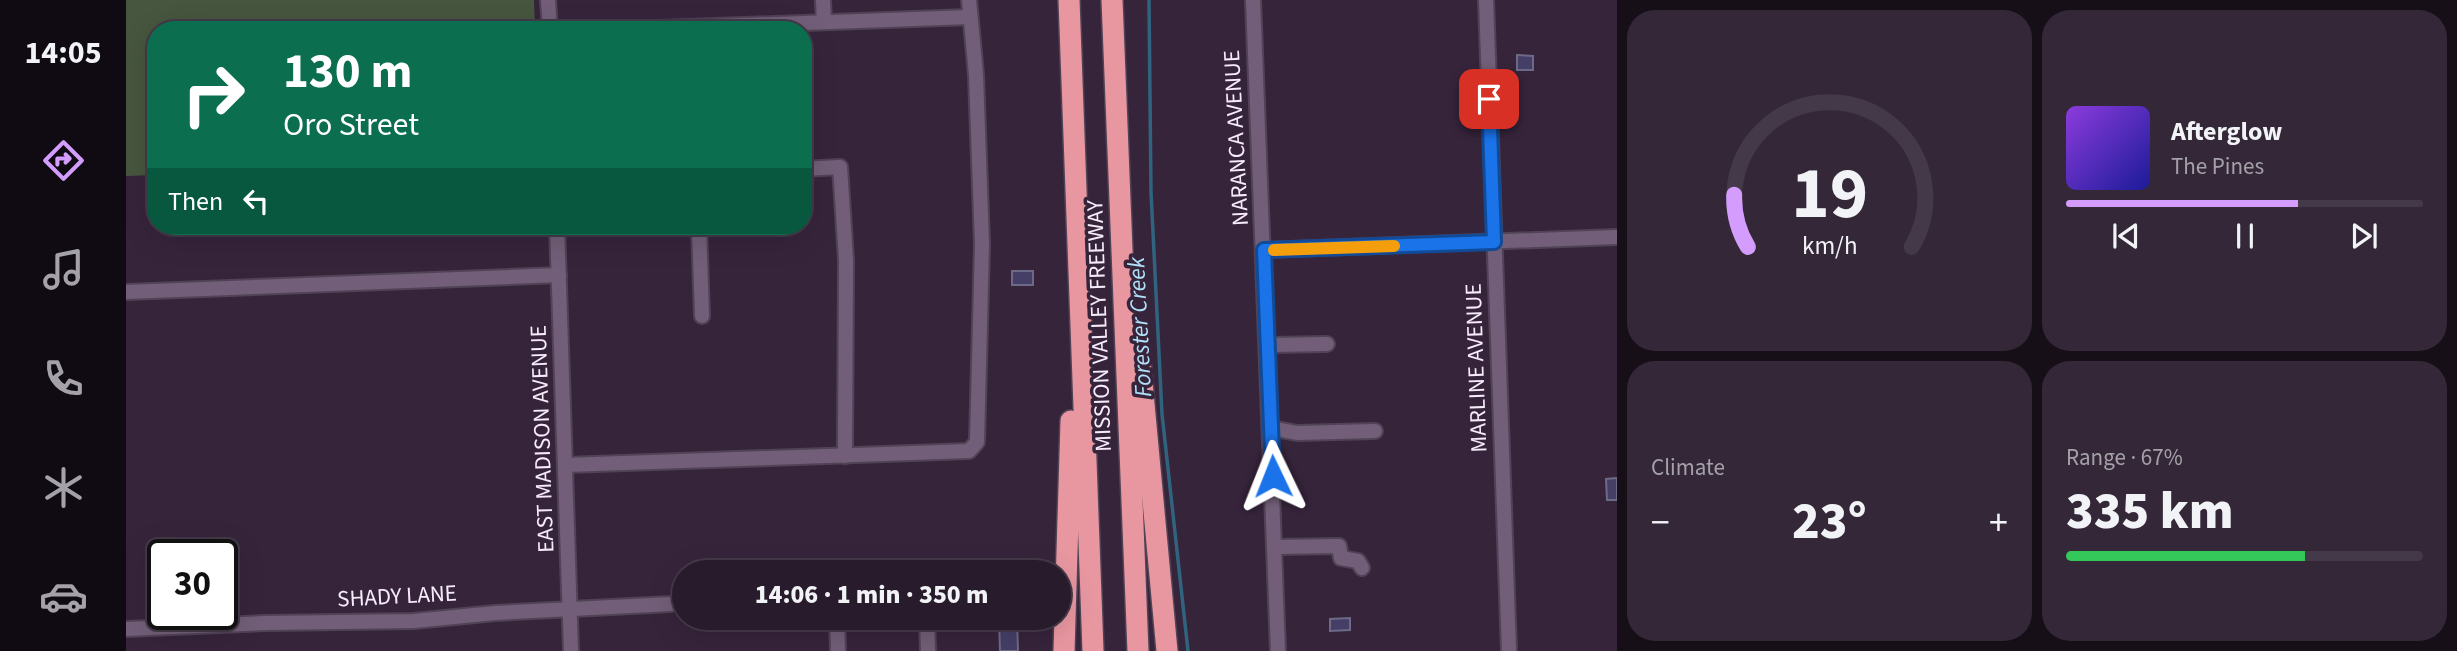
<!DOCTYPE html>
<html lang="en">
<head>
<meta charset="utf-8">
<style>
  body { margin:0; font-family:"Source Sans 3",sans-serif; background:#342838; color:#f1f3f6; height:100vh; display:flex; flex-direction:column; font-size:26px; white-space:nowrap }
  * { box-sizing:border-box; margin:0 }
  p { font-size:23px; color:#a5a1a9 }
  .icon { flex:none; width:38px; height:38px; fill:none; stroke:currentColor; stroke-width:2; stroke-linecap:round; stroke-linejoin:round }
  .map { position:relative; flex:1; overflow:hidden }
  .side { display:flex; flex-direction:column; gap:10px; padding:10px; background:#160f18; width:840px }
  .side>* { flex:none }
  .banner { position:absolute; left:21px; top:21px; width:665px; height:214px; border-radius:28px; box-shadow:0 7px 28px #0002,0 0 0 2px #443948; background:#0b6e4f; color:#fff; overflow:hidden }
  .speed { position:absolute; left:21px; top:539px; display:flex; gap:14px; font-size:35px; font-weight:700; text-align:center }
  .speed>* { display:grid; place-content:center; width:91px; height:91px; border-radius:50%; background:#281b2c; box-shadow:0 7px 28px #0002,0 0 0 2px #443948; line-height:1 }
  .speed .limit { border:4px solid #111; border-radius:10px; background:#fff; color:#111 }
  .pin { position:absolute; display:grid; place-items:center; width:60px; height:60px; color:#fff; margin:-30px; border-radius:14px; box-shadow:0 4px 10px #0006 }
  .me { position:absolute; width:77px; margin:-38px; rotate:358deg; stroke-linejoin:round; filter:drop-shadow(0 0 5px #0008) }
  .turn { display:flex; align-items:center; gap:24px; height:147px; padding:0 21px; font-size:32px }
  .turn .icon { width:91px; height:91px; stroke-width:2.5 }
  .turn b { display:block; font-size:49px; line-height:60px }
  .then { display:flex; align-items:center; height:66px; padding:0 21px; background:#0003; gap:14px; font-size:26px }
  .big { font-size:52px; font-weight:800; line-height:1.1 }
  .side .card { flex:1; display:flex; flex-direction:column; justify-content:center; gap:10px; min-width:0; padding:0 24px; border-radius:28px; background:#342838 }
  .side .dial { align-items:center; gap:0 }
  .dial svg { height:182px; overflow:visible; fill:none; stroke:#443948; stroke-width:7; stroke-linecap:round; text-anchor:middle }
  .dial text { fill:#f1f3f6; stroke:none }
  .song { display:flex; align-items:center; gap:21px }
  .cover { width:84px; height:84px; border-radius:10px; background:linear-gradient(135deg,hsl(270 70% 55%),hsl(240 70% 35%)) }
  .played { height:7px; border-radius:4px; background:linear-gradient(90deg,#d39cfd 65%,#443948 65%) }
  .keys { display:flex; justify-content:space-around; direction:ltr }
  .heat { display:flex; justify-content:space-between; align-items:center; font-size:38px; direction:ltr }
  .charge { height:10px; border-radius:5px; background:linear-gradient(90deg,#34c759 67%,#443948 0) }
  .side .tiles { flex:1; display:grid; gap:10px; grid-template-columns:repeat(2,1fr) }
  .trip { position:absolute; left:546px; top:560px; width:399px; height:70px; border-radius:35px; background:#281b2c; box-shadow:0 7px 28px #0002,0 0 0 2px #443948; font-weight:800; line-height:70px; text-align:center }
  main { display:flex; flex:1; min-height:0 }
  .tabs { display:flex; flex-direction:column; width:126px; justify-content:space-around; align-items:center; background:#100b12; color:#a5a1a9 }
  .tabs .icon { width:49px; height:49px }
  .tabs .active { color:#d39cfd }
  .tabs b { font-size:32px; color:#f1f3f6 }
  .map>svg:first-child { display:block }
  .green { fill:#47563f }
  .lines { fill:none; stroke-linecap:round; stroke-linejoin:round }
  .stream { stroke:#30647e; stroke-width:3.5 }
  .building { fill:#453f68; stroke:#6d6a87; stroke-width:2 }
  .minor-casing { stroke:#514356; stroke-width:18 }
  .highway-casing { stroke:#514356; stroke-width:24 }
  .minor { stroke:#725e78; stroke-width:14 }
  .highway { stroke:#e897a1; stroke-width:21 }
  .route-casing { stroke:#114b97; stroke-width:18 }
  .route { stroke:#1a73e8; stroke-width:12 }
  .slow { stroke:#f59e0b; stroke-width:12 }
  .labels { text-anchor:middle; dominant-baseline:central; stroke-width:7; stroke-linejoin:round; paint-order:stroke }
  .street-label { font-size:23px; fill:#f7ecfb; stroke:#36243b }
  .water-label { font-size:24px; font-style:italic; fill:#b1e0f9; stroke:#36243b }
</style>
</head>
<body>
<main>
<nav class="tabs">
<b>14:05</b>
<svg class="icon active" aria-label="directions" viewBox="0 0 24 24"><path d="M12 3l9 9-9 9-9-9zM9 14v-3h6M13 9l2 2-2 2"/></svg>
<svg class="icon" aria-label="music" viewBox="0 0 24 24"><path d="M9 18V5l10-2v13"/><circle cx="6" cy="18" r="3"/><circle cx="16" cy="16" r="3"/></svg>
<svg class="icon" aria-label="phone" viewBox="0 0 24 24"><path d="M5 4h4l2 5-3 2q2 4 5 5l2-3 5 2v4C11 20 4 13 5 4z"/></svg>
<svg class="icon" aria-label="climate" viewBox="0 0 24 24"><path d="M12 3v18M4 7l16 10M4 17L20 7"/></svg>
<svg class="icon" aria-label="car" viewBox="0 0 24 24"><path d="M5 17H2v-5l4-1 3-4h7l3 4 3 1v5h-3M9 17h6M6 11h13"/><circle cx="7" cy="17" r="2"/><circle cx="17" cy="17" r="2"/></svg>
</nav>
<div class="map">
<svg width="1491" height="651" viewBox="0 0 1491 651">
  <rect width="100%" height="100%" fill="#36243b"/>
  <path class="green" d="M 0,0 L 408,0 L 409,30 L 30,30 L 30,175 L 0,176 Z"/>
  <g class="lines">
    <path class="stream" d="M 1023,0 L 1025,192 L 1036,414 L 1062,651"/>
  </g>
  <g class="building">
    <path d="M 1391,55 L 1407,56 L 1407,70 L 1391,70 Z"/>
    <rect x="886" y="271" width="21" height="14"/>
    <path d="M 1491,478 L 1491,500 L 1481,500 L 1480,479 Z"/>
    <path d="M 1224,618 L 1224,630 L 1204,631 L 1204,619 Z"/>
    <path d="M 873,619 L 891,619 L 892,651 L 874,651 Z"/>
  </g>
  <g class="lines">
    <g class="minor-casing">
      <g id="minor">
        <path d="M 422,0 L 424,30"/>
        <path d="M 697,0 L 698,22"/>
        <path d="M 1127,0 L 1152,651"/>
        <path d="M 1360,0 L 1383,651"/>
        <path d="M 480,30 L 844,17"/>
        <path d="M 677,169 L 714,167 L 720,260 L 719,456"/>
        <path d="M 431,226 L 445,651"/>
        <path d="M 573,226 L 576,316"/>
        <path d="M 1138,250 L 1491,237"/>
        <path d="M 0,292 L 433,275"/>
        <path d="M 1142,345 L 1201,344"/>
        <path d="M 1145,428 L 1171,433 L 1249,431"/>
        <path d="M 440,465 L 843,451 L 851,442 L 856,244 L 850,75 L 843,0"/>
        <path d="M 1150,547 L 1213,546 L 1215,558 L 1232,561 L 1236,568"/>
        <path d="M 711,618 L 712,651"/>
        <path d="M 801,618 L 802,651"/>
        <path d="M 0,629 L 139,623 L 288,621 L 369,613 L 545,604"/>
      </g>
    </g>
    <g class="highway-casing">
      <g id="highway">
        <path d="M 943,0 L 967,651"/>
        <path d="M 986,0 L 1012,651"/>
        <path d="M 1011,329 L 1041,651"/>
        <path d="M 938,651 L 945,421"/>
      </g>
    </g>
    <use href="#minor" class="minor"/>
    <use href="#highway" class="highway"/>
  </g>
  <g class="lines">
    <g class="route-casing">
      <path id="route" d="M 1147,476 L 1138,250 L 1368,242 L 1363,99"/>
    </g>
    <use href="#route" class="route"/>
    <path class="slow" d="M 1148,250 L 1268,246"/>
  </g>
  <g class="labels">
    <g class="street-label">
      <text transform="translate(1110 138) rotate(-93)">NARANCA AVENUE</text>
      <text transform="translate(973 326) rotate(-92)">MISSION VALLEY FREEWAY</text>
      <text transform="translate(1350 368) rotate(-92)">MARLINE AVENUE</text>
      <text transform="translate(416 439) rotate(-92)">EAST MADISON AVENUE</text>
      <text transform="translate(271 596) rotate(-3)">SHADY LANE</text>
    </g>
    <g class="water-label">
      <text transform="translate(1014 327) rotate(-93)">Forester Creek</text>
    </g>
  </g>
</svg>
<div class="speed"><div class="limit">30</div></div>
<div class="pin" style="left:1363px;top:99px;background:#d93025"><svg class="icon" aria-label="arrive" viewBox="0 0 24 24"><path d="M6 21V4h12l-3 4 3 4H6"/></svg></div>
<svg class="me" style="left:1147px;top:476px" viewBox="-20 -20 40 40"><path d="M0-17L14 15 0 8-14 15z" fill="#1a73e8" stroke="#fff" stroke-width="4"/></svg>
<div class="trip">14:06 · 1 min · 350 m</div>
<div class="banner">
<div class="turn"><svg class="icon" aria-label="right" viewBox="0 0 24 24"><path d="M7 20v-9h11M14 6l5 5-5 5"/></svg><div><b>130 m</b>Oro Street</div></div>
<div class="then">Then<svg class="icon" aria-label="left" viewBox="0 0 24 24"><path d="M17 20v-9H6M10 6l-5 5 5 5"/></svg></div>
</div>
</div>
<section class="side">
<div class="tiles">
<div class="card dial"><svg viewBox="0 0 100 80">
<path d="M14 69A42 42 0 1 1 86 69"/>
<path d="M14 69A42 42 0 0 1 8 46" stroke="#d39cfd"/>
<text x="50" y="56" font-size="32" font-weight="700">19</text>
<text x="50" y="72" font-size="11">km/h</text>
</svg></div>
<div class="card">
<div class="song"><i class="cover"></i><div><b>Afterglow</b><p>The Pines</p></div></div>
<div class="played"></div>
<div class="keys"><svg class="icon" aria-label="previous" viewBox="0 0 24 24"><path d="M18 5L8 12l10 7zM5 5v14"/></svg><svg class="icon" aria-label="pause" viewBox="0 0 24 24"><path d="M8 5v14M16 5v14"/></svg><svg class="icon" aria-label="next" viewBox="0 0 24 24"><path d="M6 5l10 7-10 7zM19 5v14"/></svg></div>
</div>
<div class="card"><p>Climate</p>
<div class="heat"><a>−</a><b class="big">23°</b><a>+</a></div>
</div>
<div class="card"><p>Range · 67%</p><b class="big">335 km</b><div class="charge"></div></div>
</div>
</section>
</main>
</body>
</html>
